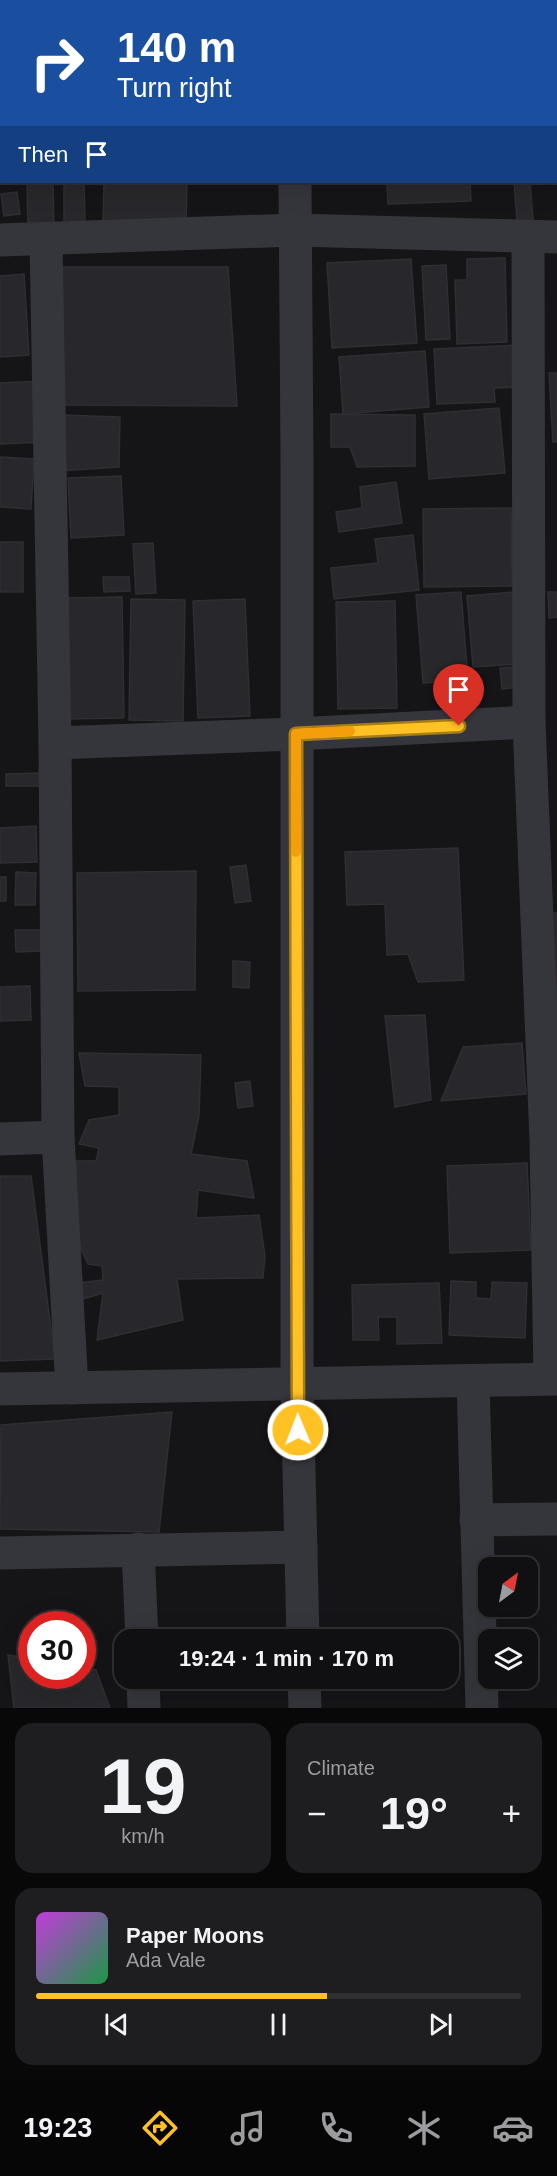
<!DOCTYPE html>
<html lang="en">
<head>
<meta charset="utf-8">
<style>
  body { margin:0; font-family:Helvetica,sans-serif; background:#1e1d1f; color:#f1f3f6; height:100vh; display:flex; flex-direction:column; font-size:22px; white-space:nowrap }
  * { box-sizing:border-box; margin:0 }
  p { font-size:20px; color:#9c9c9f }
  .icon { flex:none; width:33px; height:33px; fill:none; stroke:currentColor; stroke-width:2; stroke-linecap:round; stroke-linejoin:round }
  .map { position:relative; height:1708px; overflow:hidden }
  .drawer { display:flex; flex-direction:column; gap:15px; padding:15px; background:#090809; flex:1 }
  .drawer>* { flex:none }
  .top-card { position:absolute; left:0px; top:0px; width:558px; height:183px; box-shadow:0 6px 24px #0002,0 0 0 2px #302f31; background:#1a4fa0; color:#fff; overflow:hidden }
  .needle { width:39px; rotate:32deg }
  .buttons { position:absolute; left:478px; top:1557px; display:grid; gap:12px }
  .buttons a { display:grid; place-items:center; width:60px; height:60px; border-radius:12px; background:#100f11; box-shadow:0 6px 24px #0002,0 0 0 2px #302f31; font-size:30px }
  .speed { position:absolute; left:18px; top:1611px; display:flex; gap:12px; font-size:30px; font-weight:700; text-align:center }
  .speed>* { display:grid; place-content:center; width:78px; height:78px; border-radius:50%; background:#100f11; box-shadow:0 6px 24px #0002,0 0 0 2px #302f31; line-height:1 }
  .speed .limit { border:9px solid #d22; background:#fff; color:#111 }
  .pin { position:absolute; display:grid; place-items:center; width:51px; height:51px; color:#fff; margin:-62px -26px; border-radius:50% 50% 50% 0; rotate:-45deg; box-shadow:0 0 6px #0007 }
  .pin .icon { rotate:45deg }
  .me { position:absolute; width:66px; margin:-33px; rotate:359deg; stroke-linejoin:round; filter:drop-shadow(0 0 4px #0008) }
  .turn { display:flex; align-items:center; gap:21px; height:126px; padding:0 18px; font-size:27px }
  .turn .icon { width:78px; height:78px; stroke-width:2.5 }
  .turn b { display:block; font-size:42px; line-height:51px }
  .then { display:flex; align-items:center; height:57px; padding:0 18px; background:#0003; gap:12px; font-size:22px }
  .big { font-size:45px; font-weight:700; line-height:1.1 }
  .drawer .widget { flex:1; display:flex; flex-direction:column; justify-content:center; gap:9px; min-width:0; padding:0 21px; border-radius:18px; background:#1e1d1f }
  .drawer .dial { align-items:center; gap:0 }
  .dial b { font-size:78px; line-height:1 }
  .song { display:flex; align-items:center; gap:18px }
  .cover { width:72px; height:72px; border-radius:9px; background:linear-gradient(135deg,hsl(290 70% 55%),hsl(140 70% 35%)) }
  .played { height:6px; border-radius:3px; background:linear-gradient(90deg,#ffc124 60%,#302f31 60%) }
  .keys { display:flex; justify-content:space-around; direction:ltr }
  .heat { display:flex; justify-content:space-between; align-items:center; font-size:33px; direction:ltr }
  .drawer .tiles { flex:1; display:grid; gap:15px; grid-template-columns:1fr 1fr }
  .widget:last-child { grid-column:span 2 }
  .trip { position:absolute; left:114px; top:1629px; width:345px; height:60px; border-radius:18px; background:#100f11; box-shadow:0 6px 24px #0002,0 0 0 2px #302f31; font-weight:700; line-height:60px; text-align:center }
  .dock { display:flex; height:96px; justify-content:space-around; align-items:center; background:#060607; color:#9c9c9f }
  .dock .icon { width:42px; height:42px }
  .dock .active { color:#ffc124 }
  .dock b { font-size:27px; color:#f1f3f6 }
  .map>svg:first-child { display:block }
  .building { fill:#28272b; stroke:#2f2e33; stroke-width:1.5 }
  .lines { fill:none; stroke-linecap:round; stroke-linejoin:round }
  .street { stroke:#35363c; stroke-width:33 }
  .secondary { stroke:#43454c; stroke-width:33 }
  .route-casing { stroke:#a67d17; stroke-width:15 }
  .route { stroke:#ffc124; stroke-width:10 }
  .slow { stroke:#f59e0b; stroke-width:10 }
</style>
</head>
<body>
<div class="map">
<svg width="557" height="1708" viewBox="0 0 557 1708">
  <rect width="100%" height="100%" fill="#151417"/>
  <g class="building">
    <path d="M 0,64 L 2,64 L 0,149 Z"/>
    <path d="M 27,182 L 53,182 L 54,230 L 28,230 Z"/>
    <path d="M 64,182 L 84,182 L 85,223 L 64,223 Z"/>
    <path d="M 104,182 L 187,182 L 186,225 L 103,223 Z"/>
    <path d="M 387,182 L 470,182 L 471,201 L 388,204 Z"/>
    <path d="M 514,182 L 530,182 L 533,220 L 517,221 Z"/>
    <path d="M 17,192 L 20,214 L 4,216 L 1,194 Z"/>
    <path d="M 505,258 L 507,342 L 457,344 L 455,280 L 467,280 L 467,259 Z"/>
    <path d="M 411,259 L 417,343 L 332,348 L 327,263 Z"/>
    <path d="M 446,265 L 450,339 L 426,340 L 422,266 Z"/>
    <path d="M 56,267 L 228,267 L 237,406 L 64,405 Z"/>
    <path d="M 24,274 L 29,355 L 0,357 L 0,276 Z"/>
    <path d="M 519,345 L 522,387 L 494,388 L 495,402 L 437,404 L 434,349 Z"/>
    <path d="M 425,351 L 429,407 L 343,414 L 339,357 Z"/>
    <path d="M 549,373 L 557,373 L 557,442 L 553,442 Z"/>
    <path d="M 41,381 L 44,442 L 0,444 L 0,383 Z"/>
    <path d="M 499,408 L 505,473 L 429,479 L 424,414 Z"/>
    <path d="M 331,414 L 415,415 L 415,466 L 357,467 L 350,447 L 331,447 Z"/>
    <path d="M 60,415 L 120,417 L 119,467 L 58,471 Z"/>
    <path d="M 0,457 L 34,459 L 31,509 L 0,507 Z"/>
    <path d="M 121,476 L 124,535 L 71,538 L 68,478 Z"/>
    <path d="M 396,482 L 402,523 L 339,532 L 336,512 L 362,508 L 360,487 Z"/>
    <path d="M 511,508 L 512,586 L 424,587 L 423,509 Z"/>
    <path d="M 413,535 L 419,590 L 334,599 L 331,568 L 378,563 L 375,539 Z"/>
    <rect x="0" y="542" width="23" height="50"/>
    <path d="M 153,543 L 156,593 L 136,594 L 133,544 Z"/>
    <path d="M 103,577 L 129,577 L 130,591 L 104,592 Z"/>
    <path d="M 461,592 L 468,680 L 423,683 L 416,595 Z"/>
    <path d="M 513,592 L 519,664 L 473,667 L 467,596 Z"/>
    <path d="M 548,592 L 557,592 L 557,617 L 549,618 Z"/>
    <path d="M 122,597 L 124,718 L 66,719 L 65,598 Z"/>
    <path d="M 131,599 L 185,600 L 183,721 L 129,720 Z"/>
    <path d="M 245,599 L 250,716 L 198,718 L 193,601 Z"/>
    <path d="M 395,601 L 397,708 L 338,709 L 336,602 Z"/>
    <path d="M 518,667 L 520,687 L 502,689 L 500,668 Z"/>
    <path d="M 40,773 L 41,786 L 6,786 L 6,774 Z"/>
    <path d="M 36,826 L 37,862 L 0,863 L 0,828 Z"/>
    <path d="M 458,848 L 464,980 L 418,982 L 408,954 L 387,955 L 385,904 L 347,905 L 345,852 Z"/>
    <path d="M 246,865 L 251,901 L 235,903 L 230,867 Z"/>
    <path d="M 196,871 L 195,990 L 78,991 L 77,873 Z"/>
    <path d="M 16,872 L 36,873 L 35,905 L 15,905 Z"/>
    <rect x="0" y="877" width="6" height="24"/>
    <path d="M 550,913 L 557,913 L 557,1007 Z"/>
    <path d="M 15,930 L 41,930 L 42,951 L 16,952 Z"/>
    <path d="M 233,961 L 250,962 L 249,988 L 233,987 Z"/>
    <path d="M 30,986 L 31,1020 L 0,1021 L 0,987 Z"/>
    <path d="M 425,1015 L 431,1100 L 395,1107 L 385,1016 Z"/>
    <path d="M 522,1043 L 526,1094 L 441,1101 L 463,1047 Z"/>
    <path d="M 79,1053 L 201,1055 L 199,1116 L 191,1154 L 247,1161 L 254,1198 L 198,1190 L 196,1218 L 259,1215 L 265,1256 L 263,1278 L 177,1279 L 183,1320 L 97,1340 L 103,1293 L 80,1300 L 79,1283 L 103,1280 L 102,1266 L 88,1264 L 75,1236 L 76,1161 L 96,1161 L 99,1148 L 79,1144 L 89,1120 L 119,1115 L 119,1087 L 85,1086 Z"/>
    <path d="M 250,1081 L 253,1106 L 238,1108 L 235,1083 Z"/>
    <path d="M 527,1163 L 531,1250 L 450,1253 L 447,1166 Z"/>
    <path d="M 0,1176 L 31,1176 L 55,1359 L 0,1361 Z"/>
    <path d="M 451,1281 L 476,1282 L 476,1298 L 491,1299 L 492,1282 L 527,1283 L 525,1338 L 449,1335 Z"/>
    <path d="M 439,1283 L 442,1343 L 397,1344 L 397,1317 L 378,1317 L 379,1340 L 353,1340 L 352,1285 Z"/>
    <path d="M 172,1412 L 159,1532 L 0,1529 L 1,1425 Z"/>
    <path d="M 8,1655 L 32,1659 L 32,1676 L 82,1676 L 82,1668 L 96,1670 L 110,1708 L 14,1708 Z"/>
  </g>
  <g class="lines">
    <g class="street">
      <path d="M 244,0 L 244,2"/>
      <path d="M 147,2 L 147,0"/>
      <path d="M 295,182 L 297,459 L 297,1384 L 303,1640"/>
      <path d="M 528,237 L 529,722 L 546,1140 L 550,1379"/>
      <path d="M 46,239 L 55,743 L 58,1137 L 72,1388"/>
      <path d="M 0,240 L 295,230 L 557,237"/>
      <path d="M 55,743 L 296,734 L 529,722"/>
      <path d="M 0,1139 L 58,1137"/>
      <path d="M 473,1381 L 482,1708"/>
      <path d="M 0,1389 L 557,1379"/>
      <path d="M 476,1520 L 557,1519"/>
      <path d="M 138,1549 L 142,1640"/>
      <path d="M 0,1553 L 301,1547"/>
      <path d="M 143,1678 L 144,1708"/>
      <path d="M 304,1678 L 305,1708"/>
    </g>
    <g class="secondary">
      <path d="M 556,9 L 557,9"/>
      <path d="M 0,17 L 2,17"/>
    </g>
  </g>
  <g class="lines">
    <g class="route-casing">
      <path id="route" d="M 298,1430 L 296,734 L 459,726"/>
    </g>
    <use href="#route" class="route"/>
    <path class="slow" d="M 296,852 L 296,734 L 350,731"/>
  </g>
</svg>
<div class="buttons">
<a><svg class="needle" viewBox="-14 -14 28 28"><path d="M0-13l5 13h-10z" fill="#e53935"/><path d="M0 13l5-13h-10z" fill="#9c9c9f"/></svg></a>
<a><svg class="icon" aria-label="layers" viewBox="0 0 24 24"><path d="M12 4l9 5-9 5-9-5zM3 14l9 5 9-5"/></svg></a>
</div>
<div class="speed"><div class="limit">30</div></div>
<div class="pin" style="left:459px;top:726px;background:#d93025"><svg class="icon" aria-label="arrive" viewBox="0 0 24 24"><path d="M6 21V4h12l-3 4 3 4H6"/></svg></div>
<svg class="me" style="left:298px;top:1430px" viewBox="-20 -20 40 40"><circle r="17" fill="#ffc124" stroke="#fff" stroke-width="3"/><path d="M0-11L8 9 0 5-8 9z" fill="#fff"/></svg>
<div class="trip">19:24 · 1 min · 170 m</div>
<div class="top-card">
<div class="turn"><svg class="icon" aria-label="right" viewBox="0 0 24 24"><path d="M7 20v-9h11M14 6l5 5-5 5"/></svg><div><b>140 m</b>Turn right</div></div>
<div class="then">Then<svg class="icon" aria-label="arrive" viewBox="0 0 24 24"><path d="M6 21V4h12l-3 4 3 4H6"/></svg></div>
</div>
</div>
<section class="drawer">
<div class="tiles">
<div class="widget dial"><b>19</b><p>km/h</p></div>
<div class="widget"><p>Climate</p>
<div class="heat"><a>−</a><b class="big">19°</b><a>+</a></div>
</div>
<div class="widget">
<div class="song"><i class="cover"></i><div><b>Paper Moons</b><p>Ada Vale</p></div></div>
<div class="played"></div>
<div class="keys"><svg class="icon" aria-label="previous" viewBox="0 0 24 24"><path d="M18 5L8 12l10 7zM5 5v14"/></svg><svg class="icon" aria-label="pause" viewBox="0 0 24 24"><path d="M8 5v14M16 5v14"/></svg><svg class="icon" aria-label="next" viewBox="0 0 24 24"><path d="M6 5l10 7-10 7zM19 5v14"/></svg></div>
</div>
</div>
</section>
<nav class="dock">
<b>19:23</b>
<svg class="icon active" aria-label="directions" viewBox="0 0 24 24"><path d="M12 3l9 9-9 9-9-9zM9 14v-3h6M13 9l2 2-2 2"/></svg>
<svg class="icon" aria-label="music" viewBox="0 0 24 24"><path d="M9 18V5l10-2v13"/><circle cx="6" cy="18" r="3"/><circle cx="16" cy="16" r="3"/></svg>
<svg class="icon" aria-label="phone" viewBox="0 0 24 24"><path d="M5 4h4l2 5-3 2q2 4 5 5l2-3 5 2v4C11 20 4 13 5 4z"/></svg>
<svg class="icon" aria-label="climate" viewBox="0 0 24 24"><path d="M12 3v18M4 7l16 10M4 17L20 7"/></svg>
<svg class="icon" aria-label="car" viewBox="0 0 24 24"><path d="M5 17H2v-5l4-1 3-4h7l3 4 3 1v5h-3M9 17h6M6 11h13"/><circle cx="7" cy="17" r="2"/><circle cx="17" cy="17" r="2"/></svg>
</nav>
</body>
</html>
